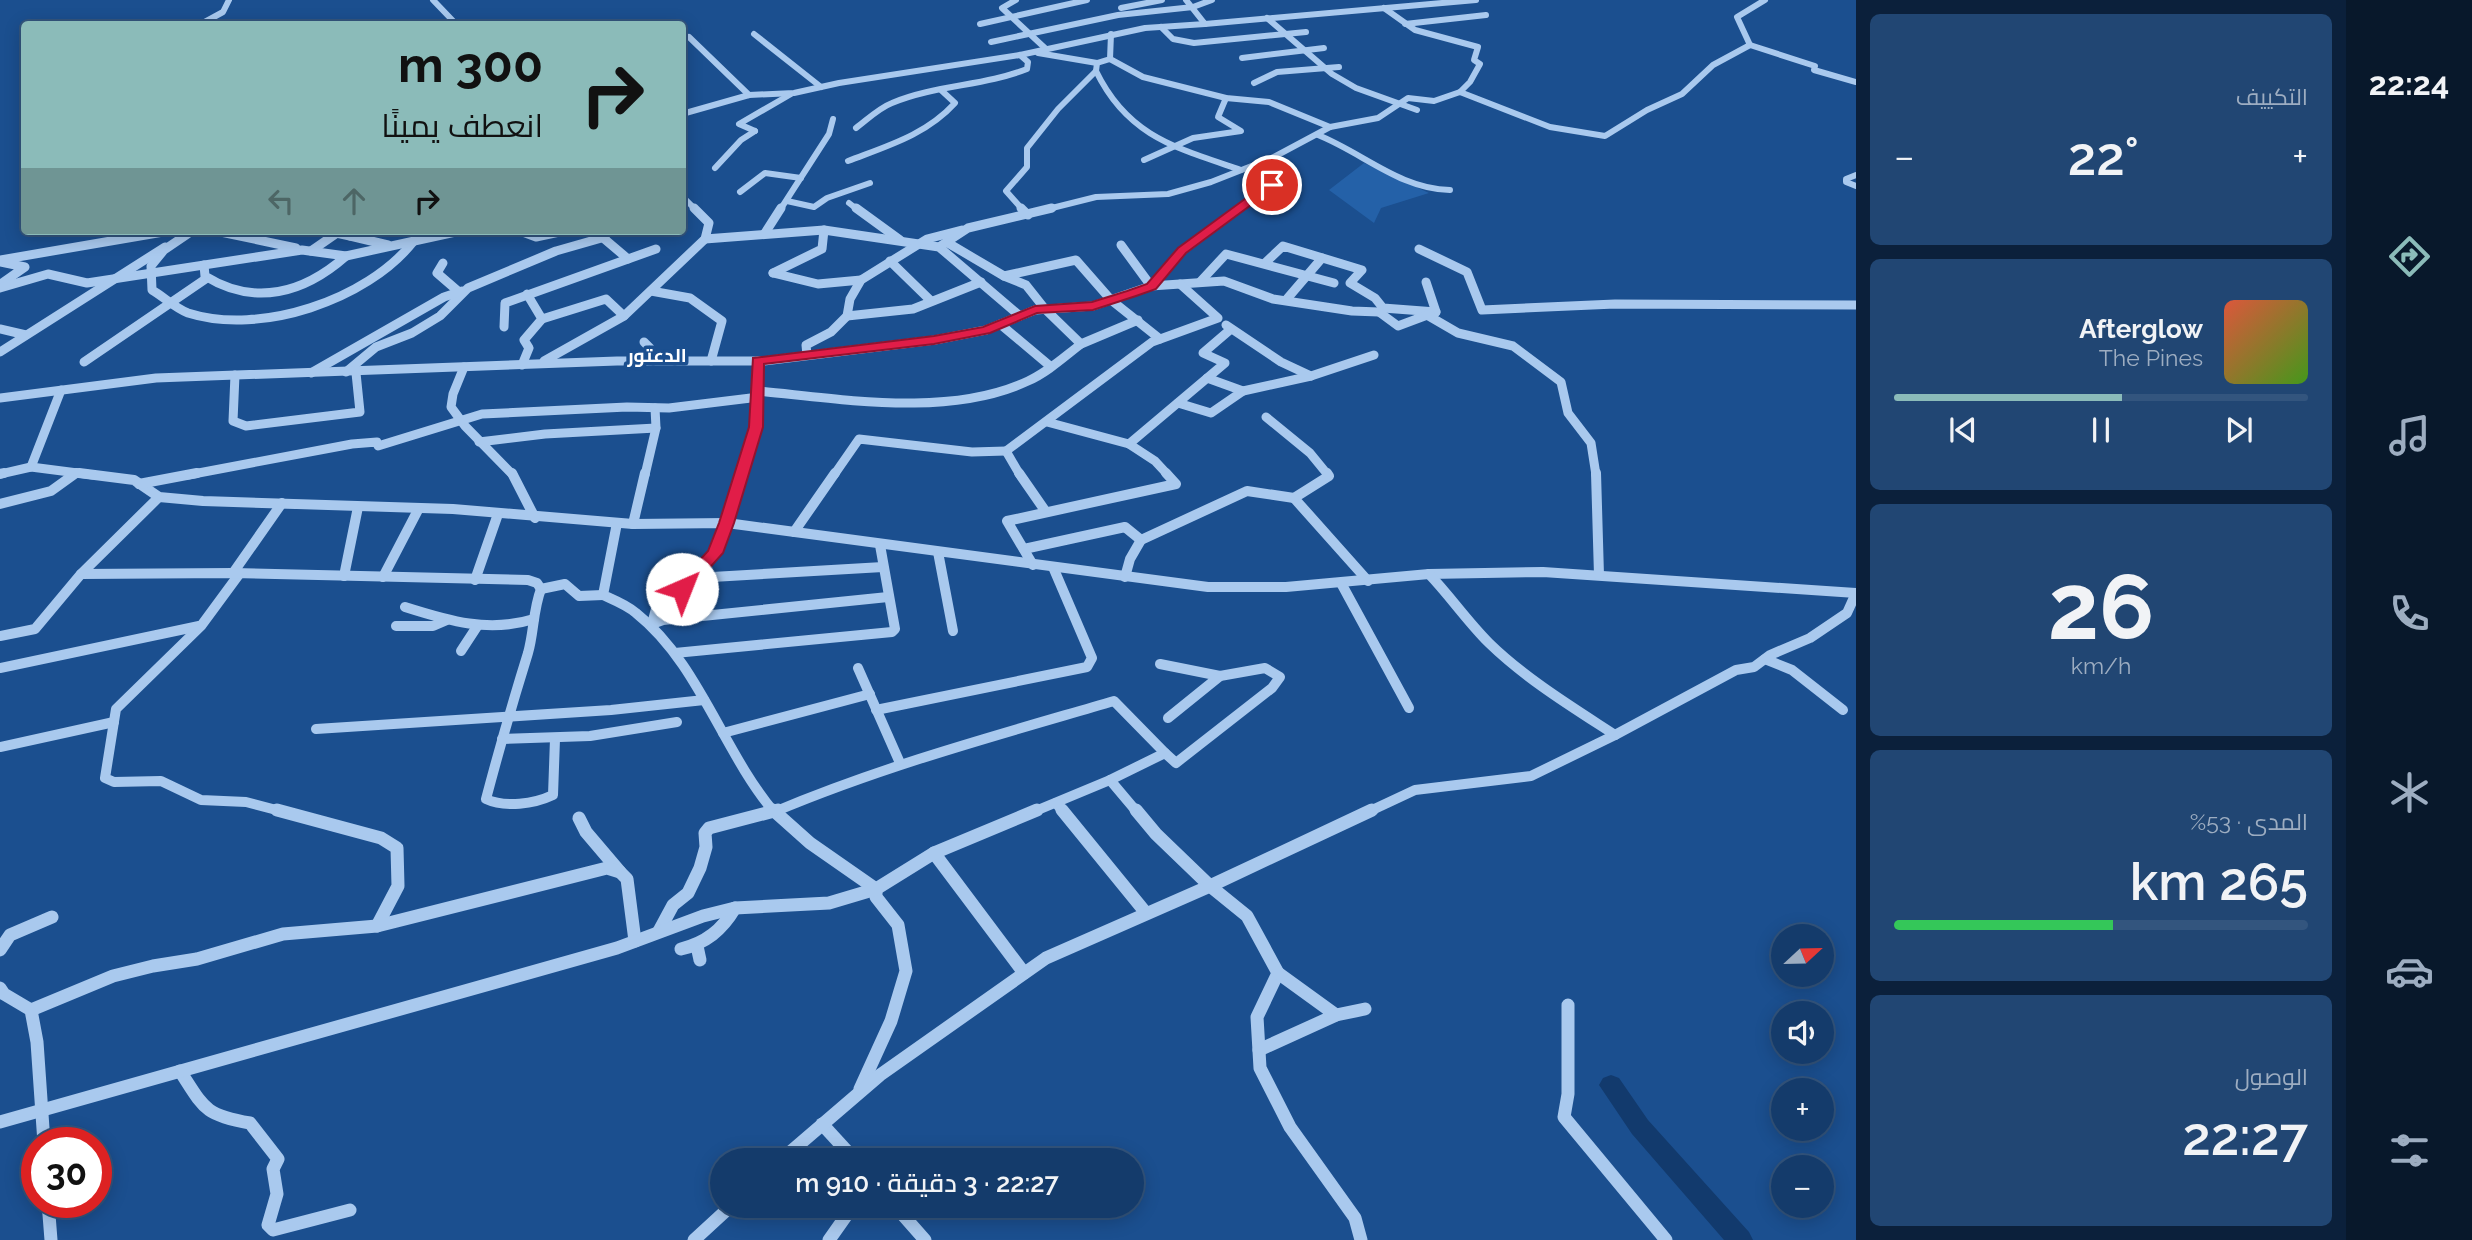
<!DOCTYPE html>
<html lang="ar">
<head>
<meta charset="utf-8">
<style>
  body { margin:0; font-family:Raleway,Cairo,sans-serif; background:#214673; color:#f1f3f6; direction:rtl; height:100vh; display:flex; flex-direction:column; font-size:26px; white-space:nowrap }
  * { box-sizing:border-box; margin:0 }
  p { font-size:23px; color:#9dadc1 }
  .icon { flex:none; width:38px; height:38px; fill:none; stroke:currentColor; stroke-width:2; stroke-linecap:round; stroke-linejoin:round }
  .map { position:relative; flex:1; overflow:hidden; direction:ltr }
  .side { display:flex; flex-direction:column; gap:14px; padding:14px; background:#0b203b; width:490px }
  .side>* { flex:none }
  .banner { position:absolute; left:21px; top:21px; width:665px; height:214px; border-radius:7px; box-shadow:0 4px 18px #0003,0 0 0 2px #33557e; direction:rtl; background:#8bbbb9; color:#111; overflow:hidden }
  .needle { width:46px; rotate:68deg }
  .buttons { position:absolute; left:1771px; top:924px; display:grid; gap:14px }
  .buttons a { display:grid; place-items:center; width:63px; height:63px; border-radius:50%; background:#143b6b; box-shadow:0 4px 18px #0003,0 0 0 2px #33557e; font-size:35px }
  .speed { position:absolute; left:21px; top:1127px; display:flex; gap:14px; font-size:35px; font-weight:700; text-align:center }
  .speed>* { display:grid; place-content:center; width:91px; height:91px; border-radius:50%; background:#143b6b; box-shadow:0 4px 18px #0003,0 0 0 2px #33557e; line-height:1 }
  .speed .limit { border:10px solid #d22; background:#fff; color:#111 }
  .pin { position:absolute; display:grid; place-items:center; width:60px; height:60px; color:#fff; margin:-30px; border:4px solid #fff; border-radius:50%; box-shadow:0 2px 7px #0007 }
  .me { position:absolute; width:77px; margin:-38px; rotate:44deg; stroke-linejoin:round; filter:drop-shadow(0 0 5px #0008) }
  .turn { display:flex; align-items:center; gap:24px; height:147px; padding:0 28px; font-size:32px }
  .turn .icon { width:91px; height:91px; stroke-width:2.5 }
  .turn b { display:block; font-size:49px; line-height:60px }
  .lanes { display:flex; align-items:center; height:66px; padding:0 28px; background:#0003; justify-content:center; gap:35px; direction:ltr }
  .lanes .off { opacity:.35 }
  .big { font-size:52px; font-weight:600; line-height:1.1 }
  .side .widget { flex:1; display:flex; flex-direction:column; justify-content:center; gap:10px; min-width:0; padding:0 24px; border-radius:10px; background:#214673 }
  .side .dial { align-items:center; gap:0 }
  .dial b { font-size:91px; line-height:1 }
  .song { display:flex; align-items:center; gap:21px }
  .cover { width:84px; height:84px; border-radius:10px; background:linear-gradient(135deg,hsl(10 70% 55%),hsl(100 70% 35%)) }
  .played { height:7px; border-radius:4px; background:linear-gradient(90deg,#8bbbb9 55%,#33557e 55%) }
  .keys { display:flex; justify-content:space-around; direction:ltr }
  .heat { display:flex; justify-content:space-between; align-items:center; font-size:38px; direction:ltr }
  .charge { height:10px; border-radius:5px; background:linear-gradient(90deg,#34c759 53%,#33557e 0) }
  .trip { position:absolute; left:710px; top:1148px; width:434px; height:70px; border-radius:35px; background:#143b6b; box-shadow:0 4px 18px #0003,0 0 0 2px #33557e; font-weight:600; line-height:70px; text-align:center; direction:rtl }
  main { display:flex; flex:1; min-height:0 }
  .dock { display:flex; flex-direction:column; width:126px; justify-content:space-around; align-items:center; background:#08182b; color:#9dadc1 }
  .dock .icon { width:49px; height:49px }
  .dock .active { color:#8bbbb9 }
  .dock b { font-size:32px; color:#f1f3f6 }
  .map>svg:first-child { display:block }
  .green { fill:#2461a8 }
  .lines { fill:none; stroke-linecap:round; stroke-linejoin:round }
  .river { fill:#123a6d; fill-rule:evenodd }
  .minor-far3 { stroke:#a9c9ee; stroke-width:6 }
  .minor-far2 { stroke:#a9c9ee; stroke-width:9 }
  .minor-far1 { stroke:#a9c9ee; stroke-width:10 }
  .minor { stroke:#a9c9ee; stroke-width:13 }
  .route { fill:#e11d48; stroke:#92132f; stroke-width:2 }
  .labels { text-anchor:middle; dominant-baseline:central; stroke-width:7; stroke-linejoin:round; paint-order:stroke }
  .neighbourhood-label { font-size:19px; font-weight:bold; fill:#fff; stroke:#1b4f8f }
</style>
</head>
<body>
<main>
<nav class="dock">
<b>22:24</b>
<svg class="icon active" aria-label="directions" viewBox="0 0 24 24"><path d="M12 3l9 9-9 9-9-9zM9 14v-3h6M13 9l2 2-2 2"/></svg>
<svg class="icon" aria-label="music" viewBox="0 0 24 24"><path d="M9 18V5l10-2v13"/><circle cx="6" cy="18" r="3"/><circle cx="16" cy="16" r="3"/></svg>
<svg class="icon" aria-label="phone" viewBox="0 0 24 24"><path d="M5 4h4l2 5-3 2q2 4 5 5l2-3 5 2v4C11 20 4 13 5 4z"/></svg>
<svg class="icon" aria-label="climate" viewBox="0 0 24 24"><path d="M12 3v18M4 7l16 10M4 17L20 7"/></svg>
<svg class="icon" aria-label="car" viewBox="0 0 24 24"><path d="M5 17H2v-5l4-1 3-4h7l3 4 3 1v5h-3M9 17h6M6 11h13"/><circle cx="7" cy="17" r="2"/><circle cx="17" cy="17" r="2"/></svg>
<svg class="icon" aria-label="filters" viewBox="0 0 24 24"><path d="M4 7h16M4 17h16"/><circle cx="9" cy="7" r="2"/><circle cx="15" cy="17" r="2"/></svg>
</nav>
<section class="side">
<div class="widget"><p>التكييف</p>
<div class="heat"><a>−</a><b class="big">22°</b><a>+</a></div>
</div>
<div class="widget">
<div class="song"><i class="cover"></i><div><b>Afterglow</b><p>The Pines</p></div></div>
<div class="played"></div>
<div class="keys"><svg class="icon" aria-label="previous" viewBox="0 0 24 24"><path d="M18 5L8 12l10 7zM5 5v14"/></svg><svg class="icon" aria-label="pause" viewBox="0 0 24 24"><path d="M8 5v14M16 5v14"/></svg><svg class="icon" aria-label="next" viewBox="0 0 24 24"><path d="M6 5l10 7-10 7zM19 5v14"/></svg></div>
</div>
<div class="widget dial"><b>26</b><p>km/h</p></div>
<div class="widget"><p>المدى · 53%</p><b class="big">265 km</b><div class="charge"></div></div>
<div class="widget"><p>الوصول</p><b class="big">22:27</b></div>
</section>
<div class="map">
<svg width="1856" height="1240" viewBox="0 0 1856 1240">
  <rect width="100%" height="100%" fill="#1b4f8f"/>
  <path class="green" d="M 1364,163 L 1429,193 L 1381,208 L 1374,223 L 1329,190 Z"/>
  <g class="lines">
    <path class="river" d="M 1611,1075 L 1619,1078 L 1648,1120 L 1749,1232 L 1753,1240 L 1724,1240 L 1632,1134 L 1599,1085 L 1603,1078 Z"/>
    <g class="minor-far3">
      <path d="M 433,0 L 456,24"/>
      <path d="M 1016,0 L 1002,8 L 1046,49"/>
      <path d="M 1186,0 L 1205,24 L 1476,0"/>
      <path d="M 1121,8 L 1162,0"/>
      <path d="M 1384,8 L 1415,30 L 1478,47 L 1474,60 L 1480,64 L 1470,82 L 1460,92"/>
      <path d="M 1267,18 L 1332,74 L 1356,88 L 1417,110"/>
      <path d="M 201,24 L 223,12 L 229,0"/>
      <path d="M 980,24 L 1087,0"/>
      <path d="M 1405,24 L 1486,15"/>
      <path d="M 1161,27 L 1173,39 L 1194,43 L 1306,32"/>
      <path d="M 754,34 L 821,87"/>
      <path d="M 689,37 L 749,95"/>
      <path d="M 991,42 L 1118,15 L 1193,7 L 1212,0"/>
      <path d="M 1750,45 L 1815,66 L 1814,70 L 1856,82"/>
      <path d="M 1038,53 L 1097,63"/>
      <path d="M 1242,58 L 1324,48"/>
      <path d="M 1110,59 L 1143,77 L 1226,98 L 1269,102 L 1330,127"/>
      <path d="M 1096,71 C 1128,137 1177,148 1241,170"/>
      <path d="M 1254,83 L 1277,72 L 1339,67"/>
      <path d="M 682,114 L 749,95 L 794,93 L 839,83 L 1020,55 L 1145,28 L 1205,24"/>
      <path d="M 856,128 C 868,119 879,108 892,103 C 935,85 984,86 1027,69 L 1028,62 L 1020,55"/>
      <path d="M 755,131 L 739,124 L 791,94"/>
      <path d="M 1318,135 C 1363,153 1400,189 1450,190"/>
      <path d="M 1144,160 L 1193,138 L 1241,131 L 1218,117 L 1226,98"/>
      <path d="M 848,161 C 887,146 926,135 955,103 L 941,90"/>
      <path d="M 715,168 L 741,140 L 755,131"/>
      <path d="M 1856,175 L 1846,179 L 1846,182 L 1856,186"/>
      <path d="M 740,192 L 765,173 L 801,178"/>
      <path d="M 682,196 L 696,210"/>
      <path d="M 787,201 L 814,207 L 827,198 L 870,183"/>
      <path d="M 849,203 L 858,210"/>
      <path d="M 780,210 L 829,134 L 833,119"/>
      <path d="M 1023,210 L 1006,191 L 1027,167 L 1027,148 L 1058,109 L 1096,71 L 1097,63 L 1110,59 L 1111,34"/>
      <path d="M 1044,210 L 1096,197 L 1168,194 L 1211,182 L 1272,158 L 1330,127 L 1378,118 L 1408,98 L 1434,101 L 1460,92 L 1550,127 L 1605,136 L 1647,110 L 1682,94 L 1713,65 L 1750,45 L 1737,17 L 1765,0"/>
      <path d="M 1238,210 L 1288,172 L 1272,158"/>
    </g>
    <g class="minor-far2">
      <path d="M 856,208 L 900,240"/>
      <path d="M 1021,208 L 1028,215"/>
      <path d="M 192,231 L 164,250 L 151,266 L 152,290 C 164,297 175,308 188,313 C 260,336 367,300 413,242"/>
      <path d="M 216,231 L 296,248"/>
      <path d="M 327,231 L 350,236 L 354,233"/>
      <path d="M 520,231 L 536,237 L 564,231"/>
      <path d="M 595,231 L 628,259"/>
      <path d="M 765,233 L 781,208"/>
      <path d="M 350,236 L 388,245"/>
      <path d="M 705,239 L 824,230 L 939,247 L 1020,316"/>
      <path d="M 948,243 L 1004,276 L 1076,260 L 1111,300 L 1160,339"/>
      <path d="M 1121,245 L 1151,286 L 1224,281 L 1273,299 L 1352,311 L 1379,312 L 1383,308"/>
      <path d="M 939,247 L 968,228 L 1052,208"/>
      <path d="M 1419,249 L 1467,272 L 1482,310 L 1615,304 L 1856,305"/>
      <path d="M 311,251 L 337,233"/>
      <path d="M 0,260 L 169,231"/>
      <path d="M 890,261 L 930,300"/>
      <path d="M 0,262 L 25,267 L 2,283"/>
      <path d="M 443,263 L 437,273 L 459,292"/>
      <path d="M 1265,263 L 1283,246 L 1362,270 L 1350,283 L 1375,298 L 1383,308 L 1436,312"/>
      <path d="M 204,265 L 205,276 C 255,307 304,293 346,256"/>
      <path d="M 773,273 L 818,284 L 861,280"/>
      <path d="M 773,273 L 822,249 L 824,230"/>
      <path d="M 1200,282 L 1226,254 L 1334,283"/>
      <path d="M 1426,282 L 1436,312"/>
      <path d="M 0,288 L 48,274 L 87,283 L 302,250 L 346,256 L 460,231"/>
      <path d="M 651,291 L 690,298 L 722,321 L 711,361"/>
      <path d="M 1286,300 L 1322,258"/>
      <path d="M 1379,312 L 1398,326 L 1430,314"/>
      <path d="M 1427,315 L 1458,333 L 1513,346 L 1561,382 L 1568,413 L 1591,443 L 1596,475"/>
      <path d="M 847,316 L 913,309 L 981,282"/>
      <path d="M 542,319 L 606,299 L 624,316"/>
      <path d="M 1000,324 L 1050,366"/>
      <path d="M 1226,325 L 1281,362 L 1311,376 L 1374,355"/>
      <path d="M 504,327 L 505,303 L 656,249"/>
      <path d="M 0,329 L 26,335"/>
      <path d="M 644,342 L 650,348 L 647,361"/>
      <path d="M 1081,344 L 1138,320"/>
      <path d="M 0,352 L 165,247"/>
      <path d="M 807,355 L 806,345 L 831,332 L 847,316 L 850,299 L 861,280 L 927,239 L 962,230"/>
      <path d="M 544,361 L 624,316 L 705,239 L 709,223 L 694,208"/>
      <path d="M 84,362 L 207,278"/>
      <path d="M 522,365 L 529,348 L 524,340 L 542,319 L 527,294"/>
      <path d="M 464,367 L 453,394 L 451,407 L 465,426 L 513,475"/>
      <path d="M 346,372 L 376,347 L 412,333 L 440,316 L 468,288 L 556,251 L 605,237"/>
      <path d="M 311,373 L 444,297 L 462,291"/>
      <path d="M 235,375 L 233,421 L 246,426 L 360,412 L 356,373"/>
      <path d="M 758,391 C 842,399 949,418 1028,381 C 1048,372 1064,357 1081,344 L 1045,309 L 1026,285 L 1004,276"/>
      <path d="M 1243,391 L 1311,376"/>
      <path d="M 0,398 L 156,378 L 617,361 L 764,361 L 935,340 L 986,330 L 1035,310 L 1093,306 L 1151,286 L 1182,251 L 1240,208"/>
      <path d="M 1178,403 L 1211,413 L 1243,391 L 1207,378"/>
      <path d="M 1266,417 L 1310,453 L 1328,475"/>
      <path d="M 1047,422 L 1129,444 L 1225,363 L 1203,353 L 1231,329"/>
      <path d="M 479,442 L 545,434 L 656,428"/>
      <path d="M 1129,444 L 1155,461 L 1168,475"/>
      <path d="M 31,467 L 61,390"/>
      <path d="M 0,474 L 31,467 L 93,475"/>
      <path d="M 188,475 L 352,444 L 377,442 L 378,446 L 482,414 L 627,407 L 669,408 L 759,397"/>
      <path d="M 645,475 L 656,428 L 655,408"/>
      <path d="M 740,475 L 756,427 L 758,361"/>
      <path d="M 834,475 L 859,439 L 972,452 L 1006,451"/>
      <path d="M 1020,475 L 1006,451 L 1152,342 L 1218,318 L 1180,284"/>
    </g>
    <g class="minor-far1">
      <path d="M 79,473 L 134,480 L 159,497 L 203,501 L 453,509 L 633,524 L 727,523 L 1208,587 L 1286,587 L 1429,574 L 1543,572 L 1856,593"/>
      <path d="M 512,473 L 535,518"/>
      <path d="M 1019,473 L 1046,512"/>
      <path d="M 1327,473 L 1329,476 L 1294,498 L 1368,581"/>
      <path d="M 1596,473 L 1599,575"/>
      <path d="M 0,474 L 4,473"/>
      <path d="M 139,484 L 197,473"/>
      <path d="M 0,504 L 51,491 L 76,473"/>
      <path d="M 617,523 L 603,595 C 614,600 627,605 636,613 C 699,663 722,750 774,812"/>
      <path d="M 633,524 L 645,473"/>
      <path d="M 794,532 L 835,473"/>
      <path d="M 1024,549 L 1125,527 L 1141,540"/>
      <path d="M 938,552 L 953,631"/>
      <path d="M 1033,565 L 1007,521 L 1176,484 L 1166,473"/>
      <path d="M 233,573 L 282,503"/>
      <path d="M 240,573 L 201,626 L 116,709 L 105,778 L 114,782 L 161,781 L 201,800 L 246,802 L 284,812"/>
      <path d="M 81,574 L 233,573 L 528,580 L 537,583 L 541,589"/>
      <path d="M 1429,574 C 1450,596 1467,621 1489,643 C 1526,679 1572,707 1615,735"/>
      <path d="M 344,576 L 358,507"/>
      <path d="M 383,577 L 418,510"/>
      <path d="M 1125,577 L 1130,559 L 1141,540 L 1247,491 L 1294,498"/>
      <path d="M 695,578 L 883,567"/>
      <path d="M 475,580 L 498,514"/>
      <path d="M 1341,583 L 1409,708"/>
      <path d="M 541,589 C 533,610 534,632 528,653 C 513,701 499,750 486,799 C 505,808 534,804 553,795 L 555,739"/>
      <path d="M 541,589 L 565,584 L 579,596 L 603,595"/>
      <path d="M 405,607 C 449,621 489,633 534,619"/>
      <path d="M 652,624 L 657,605 L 695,578 L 715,553 L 741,473"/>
      <path d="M 652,624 L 663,620 L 888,597"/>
      <path d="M 396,626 L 433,626 L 447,620"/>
      <path d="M 0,636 L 35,629 L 81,574 L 159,497"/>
      <path d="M 461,651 L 478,625"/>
      <path d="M 675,653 L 892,632 L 895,629 L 880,545"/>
      <path d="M 1765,659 L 1792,670 L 1843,710"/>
      <path d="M 1160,664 L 1220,676"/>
      <path d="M 0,668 L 199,626"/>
      <path d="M 858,668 L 900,763"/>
      <path d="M 876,710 L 1087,667 L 1092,658 L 1053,567"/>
      <path d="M 316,729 L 611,710 L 704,700"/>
      <path d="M 723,733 L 870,694"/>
      <path d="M 502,739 L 590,736 L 677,722"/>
      <path d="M 0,747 L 114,722"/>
      <path d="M 1110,780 L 1137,812"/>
      <path d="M 1056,803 L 1063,812"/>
      <path d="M 774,812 C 886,765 998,735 1114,701 L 1165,753"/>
      <path d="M 1033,812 L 1110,780 L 1165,753 L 1176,763 L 1272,688 L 1280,677 L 1265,668 L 1220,676 L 1168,718"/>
      <path d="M 1368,812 L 1415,790 L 1531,776 L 1615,735 L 1736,670 L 1754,667 L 1770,655 L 1810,638 L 1847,613 L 1856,593"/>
    </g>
    <g class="minor">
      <path d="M 277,810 L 381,838 L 397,848 L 398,886 L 377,926"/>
      <path d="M 773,810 L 810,843 L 876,889 L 876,897 L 898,925 L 906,971 L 891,1021 L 860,1089"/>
      <path d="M 1062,810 L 1146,913"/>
      <path d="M 1136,810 L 1156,834 L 1210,886 L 1247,916 L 1278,973 L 1257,1017 L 1260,1068 L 1290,1127 L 1355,1218 L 1361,1240"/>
      <path d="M 579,818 L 586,832 L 620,872"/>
      <path d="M 934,853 L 1024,973"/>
      <path d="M 659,931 L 673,905 L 688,893 L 700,868 L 706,847 L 705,833 L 709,828 L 778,810"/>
      <path d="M 697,946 L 700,960"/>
      <path d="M 681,949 C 706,943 722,930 735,908"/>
      <path d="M 0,950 L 10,935 L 52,917"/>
      <path d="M 0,988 L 4,994 L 31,1010 L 37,1042 L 44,1143"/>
      <path d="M 1568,1005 L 1568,1094 L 1564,1117 L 1666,1240"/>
      <path d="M 31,1010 L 113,976 L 153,966 L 197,959 L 283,934 L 377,926 L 607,868 L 620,872 L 627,879 L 635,941"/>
      <path d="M 1336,1015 L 1365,1009"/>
      <path d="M 1259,1050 L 1336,1015 L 1278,973"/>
      <path d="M 180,1071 C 204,1108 204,1115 250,1123 L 278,1159 L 273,1169 L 277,1194 L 268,1225 L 273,1230 L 350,1210"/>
      <path d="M 0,1122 L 617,948 L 703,916 L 735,908 L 829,903 L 876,889 L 934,853 L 1037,810"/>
      <path d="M 822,1124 L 855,1160"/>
      <path d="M 781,1160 L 880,1075 L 1046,958 L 1210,886 L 1372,810"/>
      <path d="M 48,1202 L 51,1240"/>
      <path d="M 895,1206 L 925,1240"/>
      <path d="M 694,1240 L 731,1206"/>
      <path d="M 829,1240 L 853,1206"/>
    </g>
  </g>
  <path class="route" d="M 1268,182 L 1278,185 L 1186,253 L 1156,289 L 1136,296 L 1093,310 L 1037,313 L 990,333 L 934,344 L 764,364 L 763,427 L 734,523 L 723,553 L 688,592 L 677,592 L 675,589 L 677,585 L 708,551 L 719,523 L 749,427 L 753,358 L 934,336 L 983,327 L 1035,306 L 1092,302 L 1127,291 L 1147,284 L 1178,248 Z"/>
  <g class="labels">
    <g class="neighbourhood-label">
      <text x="657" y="355">الدعتور</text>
    </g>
  </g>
</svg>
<div class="buttons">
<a><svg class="needle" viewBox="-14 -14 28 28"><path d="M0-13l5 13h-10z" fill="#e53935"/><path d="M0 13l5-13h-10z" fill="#9dadc1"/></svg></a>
<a><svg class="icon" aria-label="sound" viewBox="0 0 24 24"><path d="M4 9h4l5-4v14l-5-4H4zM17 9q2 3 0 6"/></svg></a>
<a>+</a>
<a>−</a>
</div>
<div class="speed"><div class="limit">30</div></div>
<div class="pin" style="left:1272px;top:185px;background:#d93025"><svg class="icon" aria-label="arrive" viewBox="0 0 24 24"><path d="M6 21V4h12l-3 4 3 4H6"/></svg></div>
<svg class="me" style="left:682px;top:589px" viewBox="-20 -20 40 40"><circle r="19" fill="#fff"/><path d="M0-13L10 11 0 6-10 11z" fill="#e11d48"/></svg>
<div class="trip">22:27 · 3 دقيقة · 910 m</div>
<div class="banner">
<div class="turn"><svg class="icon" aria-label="right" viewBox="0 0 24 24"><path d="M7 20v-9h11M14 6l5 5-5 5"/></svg><div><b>300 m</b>انعطف يمينًا</div></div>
<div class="lanes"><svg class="icon off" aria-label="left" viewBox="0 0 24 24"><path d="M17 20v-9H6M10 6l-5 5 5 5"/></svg><svg class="icon off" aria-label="ahead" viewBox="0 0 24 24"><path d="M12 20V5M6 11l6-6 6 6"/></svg><svg class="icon" aria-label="right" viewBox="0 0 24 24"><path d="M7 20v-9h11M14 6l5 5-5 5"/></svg></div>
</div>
</div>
</main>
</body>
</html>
